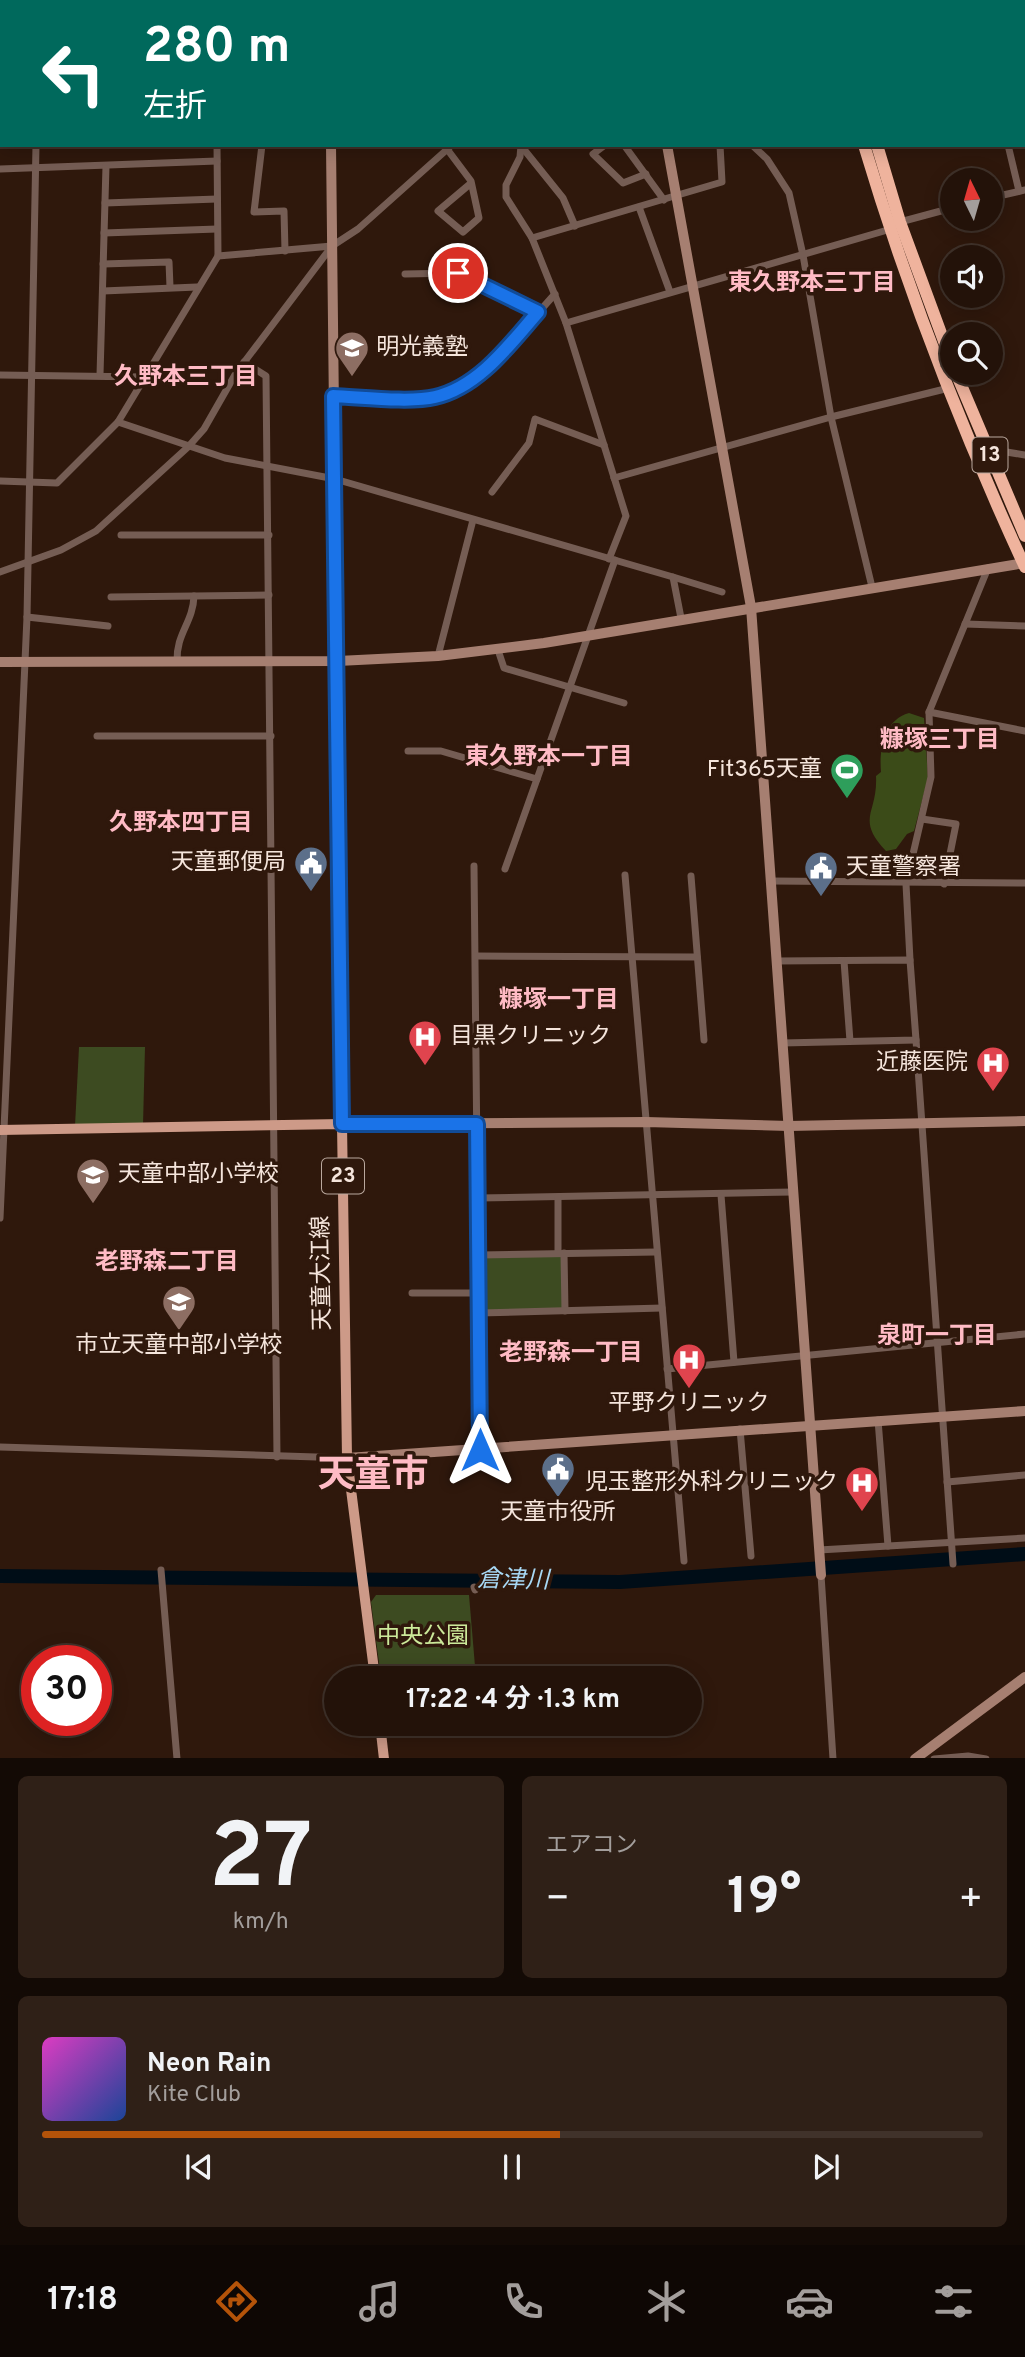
<!DOCTYPE html>
<html lang="ja">
<head>
<meta charset="utf-8">
<style>
  body { margin:0; font-family:Overpass,"Noto Sans JP",sans-serif; background:#2f2017; color:#f1f3f6; height:100vh; display:flex; flex-direction:column; font-size:26px; white-space:nowrap }
  * { box-sizing:border-box; margin:0 }
  p { font-size:23px; color:#a39e9c }
  .icon { flex:none; width:38px; height:38px; fill:none; stroke:currentColor; stroke-width:2; stroke-linecap:round; stroke-linejoin:round }
  .map { position:relative; height:1758px; overflow:hidden }
  .details { display:flex; flex-direction:column; gap:18px; padding:18px; background:#130a05; flex:1 }
  .details>* { flex:none }
  .hud { position:absolute; left:0px; top:0px; width:1026px; height:147px; box-shadow:0 4px 18px #0003,0 0 0 2px #40322a; background:#00695c; color:#fff; overflow:hidden }
  .needle { width:46px; rotate:355deg }
  .controls { position:absolute; left:940px; top:168px; display:grid; gap:14px }
  .controls a { display:grid; place-items:center; width:63px; height:63px; border-radius:50%; background:#231209; box-shadow:0 4px 18px #0003,0 0 0 2px #40322a; font-size:35px }
  .speed { position:absolute; left:21px; top:1645px; display:flex; gap:14px; font-size:35px; font-weight:700; text-align:center }
  .speed>* { display:grid; place-content:center; width:91px; height:91px; border-radius:50%; background:#231209; box-shadow:0 4px 18px #0003,0 0 0 2px #40322a; line-height:1 }
  .speed .limit { border:10px solid #d22; background:#fff; color:#111 }
  .pin { position:absolute; display:grid; place-items:center; width:60px; height:60px; color:#fff; margin:-30px; border:4px solid #fff; border-radius:50%; box-shadow:0 2px 7px #0007 }
  .me { position:absolute; width:77px; margin:-38px; rotate:0deg; stroke-linejoin:round; filter:drop-shadow(0 0 5px #0008) }
  .turn { display:flex; align-items:center; gap:24px; height:147px; padding:0 28px; font-size:32px }
  .turn .icon { width:91px; height:91px; stroke-width:2.5 }
  .turn b { display:block; font-size:49px; line-height:60px }
  .big { font-size:52px; font-weight:700; line-height:1.1 }
  .details .widget { flex:1; display:flex; flex-direction:column; justify-content:center; gap:10px; min-width:0; padding:0 24px; border-radius:10px; background:#2f2017 }
  .details .dial { align-items:center; gap:0 }
  .dial b { font-size:91px; line-height:1 }
  .song { display:flex; align-items:center; gap:21px }
  .cover { width:84px; height:84px; border-radius:10px; background:linear-gradient(135deg,hsl(310 70% 55%),hsl(220 70% 35%)) }
  .played { height:7px; border-radius:4px; background:linear-gradient(90deg,#b45309 55%,#40322a 55%) }
  .keys { display:flex; justify-content:space-around; direction:ltr }
  .heat { display:flex; justify-content:space-between; align-items:center; font-size:38px; direction:ltr }
  .details .tiles { flex:1; display:grid; gap:18px; grid-template-columns:1fr 1fr }
  .widget:last-child { grid-column:span 2 }
  .trip { position:absolute; left:324px; top:1666px; width:378px; height:70px; border-radius:35px; background:#231209; box-shadow:0 4px 18px #0003,0 0 0 2px #40322a; font-weight:700; line-height:70px; text-align:center }
  .tabs { display:flex; height:112px; justify-content:space-around; align-items:center; background:#0e0704; color:#a39e9c }
  .tabs .icon { width:49px; height:49px }
  .tabs .current { color:#b45309 }
  .tabs b { font-size:32px; color:#f1f3f6 }
  .map>svg:first-child { display:block }
  .green { fill:#3d4b21 }
  .forest { fill:#3b4b18 }
  .lines { fill:none; stroke-linecap:round; stroke-linejoin:round }
  .river { stroke:#000d17; stroke-width:14 }
  .street { stroke:#755d54; stroke-width:7 }
  .secondary { stroke:#a67f71; stroke-width:10 }
  .primary { stroke:#cd9a88; stroke-width:10 }
  .highway { stroke:#efb39d; stroke-width:12 }
  .route-casing { stroke:#114b97; stroke-width:18 }
  .route { stroke:#1a73e8; stroke-width:12 }
  .labels { text-anchor:middle; dominant-baseline:central; stroke-width:7; stroke-linejoin:round; paint-order:stroke }
  .shield { fill:#2f180c; stroke:#baa89e; stroke-width:2 }
  .shield-label { font-size:21px; font-weight:bold; fill:#f5e5dc }
  .poi-label { font-size:23px; fill:#f5e5dc; stroke:#2f180c; text-anchor:start }
  .street-label { font-size:23px; fill:#f5e5dc; stroke:#2f180c }
  .park-label { font-size:23px; fill:#cce99a; stroke:#2f180c }
  .neighbourhood-label { font-size:24px; font-weight:bold; fill:#ffbbc5; stroke:#2f180c }
  .water-label { font-size:24px; font-style:italic; fill:#a8d9f6; stroke:#2f180c }
  .town-label { font-size:37px; font-weight:bold; fill:#ffbbc5; stroke:#2f180c }
</style>
</head>
<body>
<div class="map">
<svg width="1025" height="1759" viewBox="0 0 1025 1759">
  <rect width="100%" height="100%" fill="#2f180c"/>
  <g class="green">
    <path d="M 79,1047 L 145,1047 L 143,1125 L 75,1126 Z"/>
    <path d="M 563,1255 L 564,1310 L 480,1312 L 480,1256 Z"/>
    <path d="M 376,1595 L 469,1595 L 476,1678 L 381,1678 L 371,1602 Z"/>
  </g>
  <path class="forest" d="M 909,713 L 924,718 L 928,778 L 914,831 L 907,834 L 896,849 L 886,851 C 855,818 878,814 876,776 L 881,772 C 879,749 884,720 909,713 Z"/>
  <g class="lines">
    <path class="river" d="M 0,1576 L 620,1582 L 1025,1554"/>
    <g class="street">
      <path d="M 121,0 L 121,2"/>
      <path d="M 309,0 L 309,2"/>
      <path d="M 515,0 L 515,2"/>
      <path d="M 657,0 L 658,2"/>
      <path d="M 412,2 L 413,0"/>
      <path d="M 980,2 L 981,0"/>
      <path d="M 262,145 L 254,212 L 284,211 L 285,251"/>
      <path d="M 521,145 L 520,157 L 506,185 L 506,197 L 532,238 L 566,323 L 626,516 L 609,559"/>
      <path d="M 605,145 L 593,154 L 623,183 L 646,174"/>
      <path d="M 624,145 L 664,200"/>
      <path d="M 752,145 L 767,159 L 789,193 L 803,255 L 831,417 L 872,587"/>
      <path d="M 1008,145 L 1019,191"/>
      <path d="M 522,147 L 563,198 L 575,226"/>
      <path d="M 447,149 L 471,181 L 479,218 L 463,232 L 438,211 L 470,184"/>
      <path d="M 0,169 L 217,161"/>
      <path d="M 990,198 L 1025,190"/>
      <path d="M 105,203 L 217,199"/>
      <path d="M 639,207 L 670,292"/>
      <path d="M 900,222 L 952,208"/>
      <path d="M 104,233 L 217,229"/>
      <path d="M 532,238 L 722,182 L 720,145"/>
      <path d="M 218,256 L 332,246"/>
      <path d="M 103,264 L 169,262 L 170,287"/>
      <path d="M 405,274 L 458,273 L 538,312"/>
      <path d="M 103,291 L 197,287"/>
      <path d="M 566,323 L 891,229"/>
      <path d="M 244,362 L 266,376 L 277,1457"/>
      <path d="M 0,375 L 144,377"/>
      <path d="M 100,375 L 106,166"/>
      <path d="M 333,396 C 361,397 408,403 435,397 C 485,387 522,329 555,294"/>
      <path d="M 118,422 L 225,458 L 335,479 L 673,577 L 681,618"/>
      <path d="M 988,449 L 1025,455"/>
      <path d="M 614,478 L 831,417 L 949,388"/>
      <path d="M 0,481 L 57,483 L 118,422 L 218,256 L 217,145"/>
      <path d="M 492,492 L 529,443 L 535,419 L 604,445"/>
      <path d="M 121,535 L 269,535"/>
      <path d="M 0,572 L 61,550 L 96,531 L 188,447 L 204,429 L 236,373 L 332,246 L 358,229 L 452,145"/>
      <path d="M 673,577 L 722,592"/>
      <path d="M 111,597 L 269,595"/>
      <path d="M 27,617 L 108,626"/>
      <path d="M 965,624 L 1025,626"/>
      <path d="M 498,650 L 504,668 L 624,703"/>
      <path d="M 438,656 L 473,520"/>
      <path d="M 177,662 C 176,633 193,623 194,596"/>
      <path d="M 929,712 L 1025,731"/>
      <path d="M 97,736 L 271,736"/>
      <path d="M 408,751 L 441,751 L 537,779"/>
      <path d="M 922,819 L 956,824 L 944,884"/>
      <path d="M 474,866 L 480,1450"/>
      <path d="M 505,869 L 615,560"/>
      <path d="M 625,875 L 684,1561"/>
      <path d="M 691,876 L 704,1040"/>
      <path d="M 771,881 L 1025,883"/>
      <path d="M 476,956 L 697,957"/>
      <path d="M 910,960 L 906,884 L 931,777 L 929,712 L 988,568"/>
      <path d="M 776,961 L 910,960 L 916,1040 L 782,1043"/>
      <path d="M 844,961 L 850,1041"/>
      <path d="M 916,1040 L 953,1564"/>
      <path d="M 721,1195 L 734,1362"/>
      <path d="M 478,1198 L 793,1192"/>
      <path d="M 0,1218 L 27,617 L 36,145"/>
      <path d="M 558,1253 L 558,1197"/>
      <path d="M 564,1253 L 565,1311"/>
      <path d="M 479,1255 L 656,1252"/>
      <path d="M 412,1293 L 479,1293"/>
      <path d="M 479,1313 L 662,1308"/>
      <path d="M 667,1369 L 1025,1334"/>
      <path d="M 878,1420 L 888,1546"/>
      <path d="M 740,1429 L 751,1556"/>
      <path d="M 0,1447 L 347,1458"/>
      <path d="M 947,1482 L 1025,1475"/>
      <path d="M 819,1550 L 1025,1538"/>
      <path d="M 161,1570 L 177,1759"/>
      <path d="M 821,1575 L 833,1759"/>
      <path d="M 474,1587 L 475,1590"/>
      <path d="M 934,1759 L 968,1756 L 986,1759"/>
    </g>
    <g class="secondary">
      <path d="M 329,0 L 329,2"/>
      <path d="M 715,2 L 717,0"/>
      <path d="M 0,96 L 2,96"/>
      <path d="M 331,145 L 342,1124 L 646,1122 L 789,1126 L 1025,1121"/>
      <path d="M 667,145 L 751,607 L 821,1575"/>
      <path d="M 0,662 L 338,661 L 438,656 L 544,643 L 1025,563"/>
      <path d="M 347,1458 L 1025,1411"/>
      <path d="M 915,1759 L 1025,1677"/>
    </g>
    <g class="primary">
      <path d="M 0,1130 L 342,1124 L 347,1458 L 375,1678"/>
      <path d="M 380,1724 L 384,1759"/>
    </g>
    <g class="highway">
      <path d="M 805,0 L 807,2"/>
      <path d="M 822,0 L 822,2"/>
      <path d="M 837,0 L 837,2"/>
      <path d="M 864,145 C 907,289 962,431 1025,567"/>
      <path d="M 877,145 L 900,222 L 952,363"/>
      <path d="M 956,373 L 1025,536"/>
    </g>
  </g>
  <g class="lines">
    <g class="route-casing">
      <path id="route" d="M 458,273 L 538,312 C 510,344 479,387 435,397 C 410,403 360,397 333,396 L 342,1124 L 477,1124 L 480,1450"/>
    </g>
    <use href="#route" class="route"/>
  </g>
  <defs>
    <g id="school-pin" transform="scale(1.75)"><path d="M0 17L-7.5 6A9.5 9.5 0 1 1 7.5 6Z" fill="#8d6e63" stroke="#2f180c"/><path d="M0-5L7-2L0 1L-7-2ZM-4 1L0 2.5L4 1V4Q0 6-4 4Z" fill="#fff"/></g>
    <g id="stadium-pin" transform="scale(1.75)"><path d="M0 17L-7.5 6A9.5 9.5 0 1 1 7.5 6Z" fill="#2e9e5b" stroke="#2f180c"/><path d="M0-5a6.5 5 0 1 0 0 10a6.5 5 0 1 0 0-10ZM-3.5-1.8h7v3.6h-7Z" fill="#fff"/></g>
    <g id="civic-pin" transform="scale(1.75)"><path d="M0 17L-7.5 6A9.5 9.5 0 1 1 7.5 6Z" fill="#5c6f8a" stroke="#2f180c"/><path d="M-.6-6.5H3V-4.5H.6V-3L4-1V1h2V6H-6V1h2V-1L-.6-3ZM-1.2 2.5V6h2.4V2.5Z" fill="#fff"/></g>
    <g id="hospital-pin" transform="scale(1.75)"><path d="M0 17L-7.5 6A9.5 9.5 0 1 1 7.5 6Z" fill="#e0444e" stroke="#2f180c"/><path d="M-5-5h3v3.5h4V-5h3V5h-3V1.5h-4V5h-3Z" fill="#fff"/></g>
  </defs>
  <g fill-rule="evenodd">
    <use href="#school-pin" x="352" y="348"/>
    <use href="#stadium-pin" x="847" y="770"/>
    <use href="#civic-pin" x="311" y="863"/>
    <use href="#civic-pin" x="821" y="868"/>
    <use href="#hospital-pin" x="425" y="1037"/>
    <use href="#hospital-pin" x="993" y="1063"/>
    <use href="#school-pin" x="93" y="1175"/>
    <use href="#school-pin" x="179" y="1302"/>
    <use href="#hospital-pin" x="689" y="1360"/>
    <use href="#civic-pin" x="558" y="1469"/>
    <use href="#hospital-pin" x="862" y="1483"/>
  </g>
  <g class="labels">
    <g class="shield">
      <rect x="972.5" y="437.5" width="35" height="35" rx="5"/>
      <rect x="322" y="1158.5" width="42" height="35" rx="5"/>
    </g>
    <g class="shield-label">
      <text x="990" y="455">13</text>
      <text x="343" y="1176">23</text>
    </g>
    <g class="poi-label">
      <text x="376" y="348">明光義塾</text>
      <text x="822" y="770" text-anchor="end">Fit365天童</text>
      <text x="286" y="863" text-anchor="end">天童郵便局</text>
      <text x="846" y="868">天童警察署</text>
      <text x="450" y="1037">目黒クリニック</text>
      <text x="968" y="1063" text-anchor="end">近藤医院</text>
      <text x="118" y="1175">天童中部小学校</text>
      <text x="179" y="1346" text-anchor="middle">市立天童中部小学校</text>
      <text x="689" y="1404" text-anchor="middle">平野クリニック</text>
      <text x="838" y="1483" text-anchor="end">児玉整形外科クリニック</text>
      <text x="558" y="1513" text-anchor="middle">天童市役所</text>
    </g>
    <g class="street-label">
      <text transform="translate(323 1273) rotate(-91)">天童大江線</text>
    </g>
    <g class="park-label">
      <text x="423" y="1637">中央公園</text>
    </g>
    <g class="neighbourhood-label">
      <text x="812" y="284">東久野本三丁目</text>
      <text x="186" y="378">久野本三丁目</text>
      <text x="940" y="741">糠塚三丁目</text>
      <text x="549" y="758">東久野本一丁目</text>
      <text x="181" y="824">久野本四丁目</text>
      <text x="559" y="1001">糠塚一丁目</text>
      <text x="167" y="1263">老野森二丁目</text>
      <text x="937" y="1337">泉町一丁目</text>
      <text x="571" y="1354">老野森一丁目</text>
    </g>
    <g class="water-label">
      <text transform="translate(513 1581) rotate(1)">倉津川</text>
    </g>
    <g class="town-label">
      <text x="373" y="1476">天童市</text>
    </g>
  </g>
</svg>
<div class="controls">
<a><svg class="needle" viewBox="-14 -14 28 28"><path d="M0-13l5 13h-10z" fill="#e53935"/><path d="M0 13l5-13h-10z" fill="#a39e9c"/></svg></a>
<a><svg class="icon" aria-label="sound" viewBox="0 0 24 24"><path d="M4 9h4l5-4v14l-5-4H4zM17 9q2 3 0 6"/></svg></a>
<a><svg class="icon" aria-label="search" viewBox="0 0 24 24"><circle cx="10" cy="10" r="6"/><path d="M15 15l6 6"/></svg></a>
</div>
<div class="speed"><div class="limit">30</div></div>
<div class="pin" style="left:458px;top:273px;background:#d93025"><svg class="icon" aria-label="arrive" viewBox="0 0 24 24"><path d="M6 21V4h12l-3 4 3 4H6"/></svg></div>
<svg class="me" style="left:480px;top:1450px" viewBox="-20 -20 40 40"><path d="M0-17L14 15 0 8-14 15z" fill="#1a73e8" stroke="#fff" stroke-width="4"/></svg>
<div class="trip">17:22 · 4 分 · 1.3 km</div>
<div class="hud">
<div class="turn"><svg class="icon" aria-label="left" viewBox="0 0 24 24"><path d="M17 20v-9H6M10 6l-5 5 5 5"/></svg><div><b>280 m</b>左折</div></div>
</div>
</div>
<section class="details">
<div class="tiles">
<div class="widget dial"><b>27</b><p>km/h</p></div>
<div class="widget"><p>エアコン</p>
<div class="heat"><a>−</a><b class="big">19°</b><a>+</a></div>
</div>
<div class="widget">
<div class="song"><i class="cover"></i><div><b>Neon Rain</b><p>Kite Club</p></div></div>
<div class="played"></div>
<div class="keys"><svg class="icon" aria-label="previous" viewBox="0 0 24 24"><path d="M18 5L8 12l10 7zM5 5v14"/></svg><svg class="icon" aria-label="pause" viewBox="0 0 24 24"><path d="M8 5v14M16 5v14"/></svg><svg class="icon" aria-label="next" viewBox="0 0 24 24"><path d="M6 5l10 7-10 7zM19 5v14"/></svg></div>
</div>
</div>
</section>
<nav class="tabs">
<b>17:18</b>
<svg class="icon current" aria-label="directions" viewBox="0 0 24 24"><path d="M12 3l9 9-9 9-9-9zM9 14v-3h6M13 9l2 2-2 2"/></svg>
<svg class="icon" aria-label="music" viewBox="0 0 24 24"><path d="M9 18V5l10-2v13"/><circle cx="6" cy="18" r="3"/><circle cx="16" cy="16" r="3"/></svg>
<svg class="icon" aria-label="phone" viewBox="0 0 24 24"><path d="M5 4h4l2 5-3 2q2 4 5 5l2-3 5 2v4C11 20 4 13 5 4z"/></svg>
<svg class="icon" aria-label="climate" viewBox="0 0 24 24"><path d="M12 3v18M4 7l16 10M4 17L20 7"/></svg>
<svg class="icon" aria-label="car" viewBox="0 0 24 24"><path d="M5 17H2v-5l4-1 3-4h7l3 4 3 1v5h-3M9 17h6M6 11h13"/><circle cx="7" cy="17" r="2"/><circle cx="17" cy="17" r="2"/></svg>
<svg class="icon" aria-label="filters" viewBox="0 0 24 24"><path d="M4 7h16M4 17h16"/><circle cx="9" cy="7" r="2"/><circle cx="15" cy="17" r="2"/></svg>
</nav>
</body>
</html>
